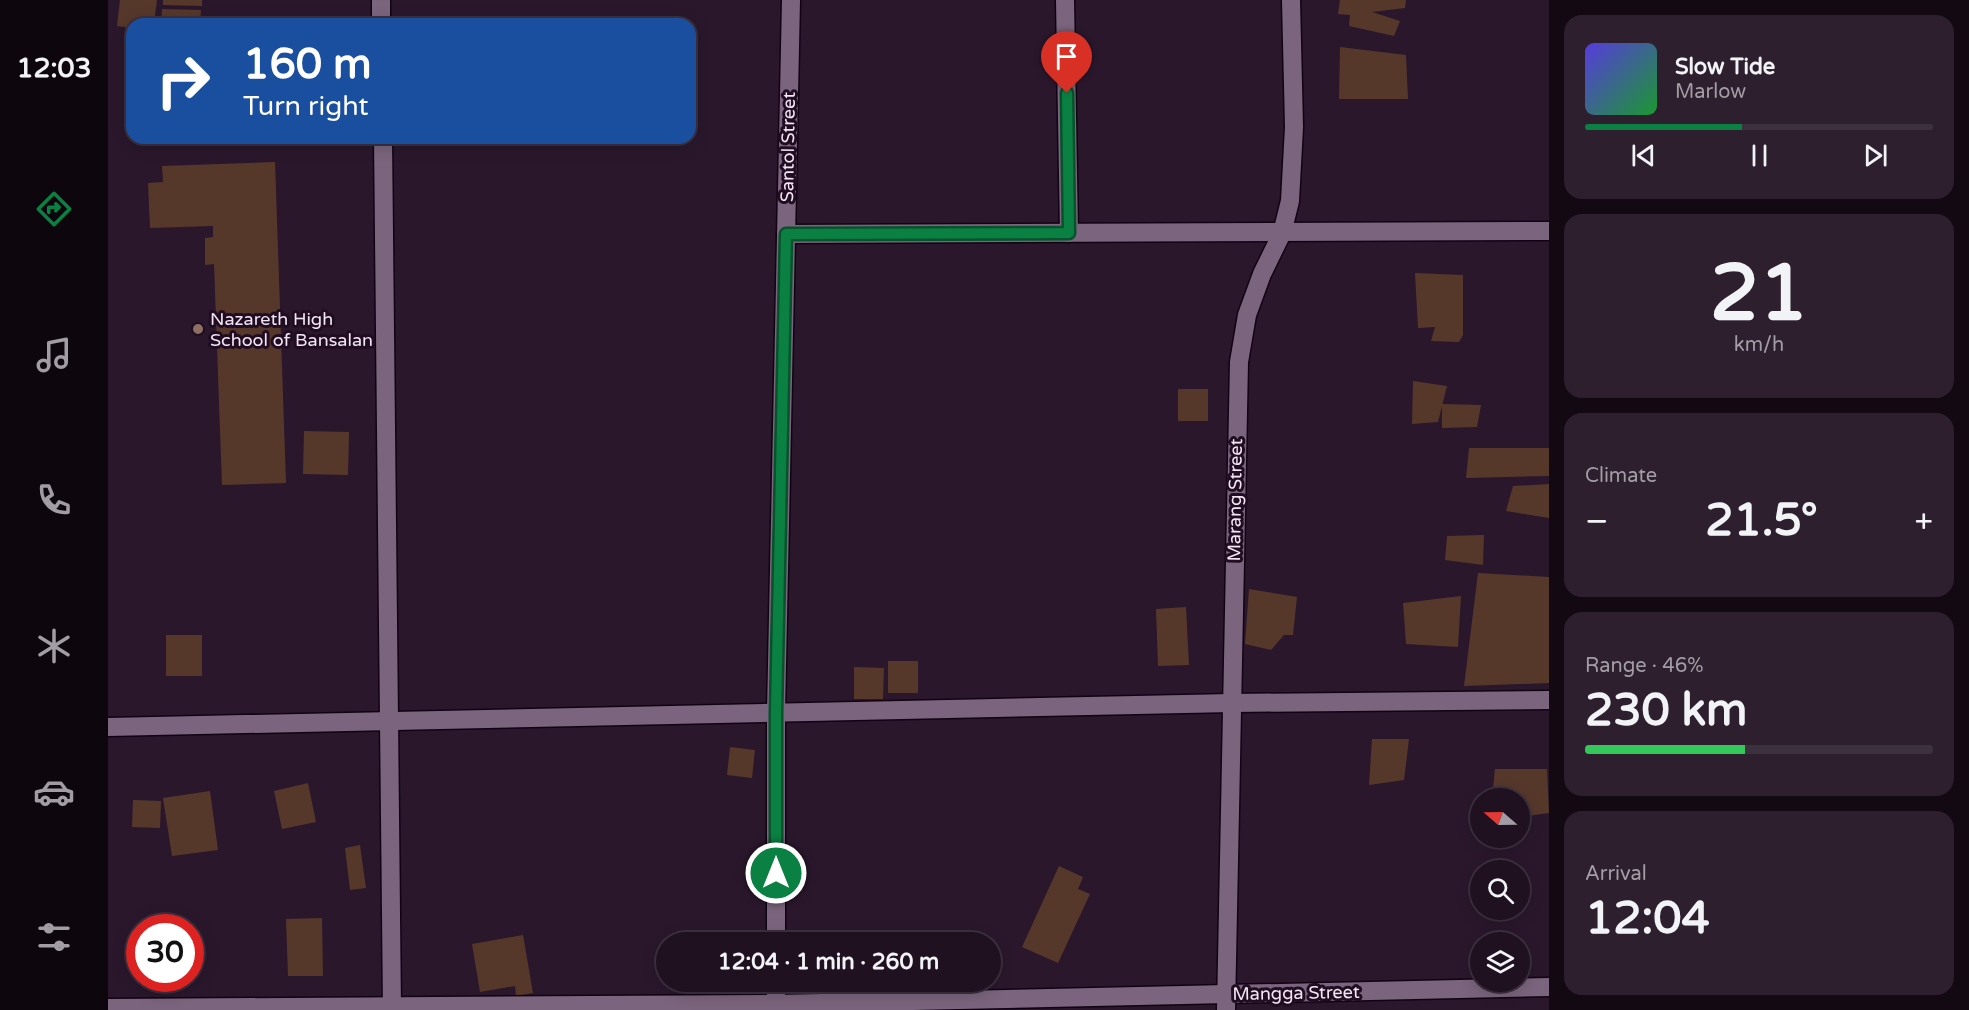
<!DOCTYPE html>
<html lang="en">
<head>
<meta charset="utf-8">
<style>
  body { margin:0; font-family:"Varela Round",sans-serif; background:#2d1f2e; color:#f1f3f6; height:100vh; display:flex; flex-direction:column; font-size:22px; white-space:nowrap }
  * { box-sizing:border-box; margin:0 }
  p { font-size:20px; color:#a29da5 }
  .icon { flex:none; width:33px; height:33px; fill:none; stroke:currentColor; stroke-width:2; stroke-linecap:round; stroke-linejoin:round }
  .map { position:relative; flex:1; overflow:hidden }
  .sheet { display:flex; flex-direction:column; gap:15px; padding:15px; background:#120912; width:420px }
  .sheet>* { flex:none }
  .hud { position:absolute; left:18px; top:18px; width:570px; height:126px; border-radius:18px; box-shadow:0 3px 15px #0003,0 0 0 2px #3d313f; background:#1a4fa0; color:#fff; overflow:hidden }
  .needle { width:39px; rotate:290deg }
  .fabs { position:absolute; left:1362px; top:788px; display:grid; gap:12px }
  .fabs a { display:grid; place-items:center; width:60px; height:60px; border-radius:50%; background:#201121; box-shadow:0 3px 15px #0003,0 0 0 2px #3d313f; font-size:30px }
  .speed { position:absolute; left:18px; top:914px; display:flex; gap:12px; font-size:30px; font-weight:700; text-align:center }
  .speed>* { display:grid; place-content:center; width:78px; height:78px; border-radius:50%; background:#201121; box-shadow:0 3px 15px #0003,0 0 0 2px #3d313f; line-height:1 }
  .speed .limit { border:9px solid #d22; background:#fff; color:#111 }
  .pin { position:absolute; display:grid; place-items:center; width:51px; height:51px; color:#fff; margin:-62px -26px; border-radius:50% 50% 50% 0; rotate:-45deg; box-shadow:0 0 6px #0007 }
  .pin .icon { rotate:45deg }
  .me { position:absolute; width:66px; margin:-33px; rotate:0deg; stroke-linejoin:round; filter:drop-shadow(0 0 4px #0008) }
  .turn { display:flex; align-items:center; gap:21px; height:126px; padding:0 18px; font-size:27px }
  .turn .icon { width:78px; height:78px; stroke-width:2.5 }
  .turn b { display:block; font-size:42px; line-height:51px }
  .big { font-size:45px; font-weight:700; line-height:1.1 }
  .sheet .widget { flex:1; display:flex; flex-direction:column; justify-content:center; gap:9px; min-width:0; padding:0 21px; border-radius:18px; background:#2d1f2e }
  .sheet .dial { align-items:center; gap:0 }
  .dial b { font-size:78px; line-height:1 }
  .song { display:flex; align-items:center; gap:18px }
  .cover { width:72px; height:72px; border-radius:9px; background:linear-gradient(135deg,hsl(250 70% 55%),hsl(130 70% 35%)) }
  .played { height:6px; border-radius:3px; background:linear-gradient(90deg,#0b8043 45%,#3d313f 45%) }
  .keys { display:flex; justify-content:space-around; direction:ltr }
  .heat { display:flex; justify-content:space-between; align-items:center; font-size:33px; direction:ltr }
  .charge { height:9px; border-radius:4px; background:linear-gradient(90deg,#34c759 46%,#3d313f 0) }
  .trip { position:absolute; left:548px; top:932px; width:345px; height:60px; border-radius:30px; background:#201121; box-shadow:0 3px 15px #0003,0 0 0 2px #3d313f; font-weight:700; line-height:60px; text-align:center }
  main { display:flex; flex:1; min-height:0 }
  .tab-bar { display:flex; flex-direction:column; width:108px; justify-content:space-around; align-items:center; background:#0d070d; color:#a29da5 }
  .tab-bar .icon { width:42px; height:42px }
  .tab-bar .active { color:#0b8043 }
  .tab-bar b { font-size:27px; color:#f1f3f6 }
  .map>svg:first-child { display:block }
  .building { fill:#56382b }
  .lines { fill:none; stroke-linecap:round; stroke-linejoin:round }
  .street-casing { stroke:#120314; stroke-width:21 }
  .street { stroke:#7b657e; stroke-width:18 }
  .route-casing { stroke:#07532c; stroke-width:15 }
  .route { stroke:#0b8043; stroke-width:10 }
  .education-dot { fill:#8d6e63; stroke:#200d22; stroke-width:2 }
  .labels { text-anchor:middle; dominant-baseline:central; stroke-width:6; stroke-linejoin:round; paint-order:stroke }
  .street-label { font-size:18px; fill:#f2e5f3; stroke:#200d22 }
  .poi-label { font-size:18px; fill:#f2e5f3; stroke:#200d22; text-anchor:start }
</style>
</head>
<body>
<main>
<nav class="tab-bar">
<b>12:03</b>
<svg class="icon active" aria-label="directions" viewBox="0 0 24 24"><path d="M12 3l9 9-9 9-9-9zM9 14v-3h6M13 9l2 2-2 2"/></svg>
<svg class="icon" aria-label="music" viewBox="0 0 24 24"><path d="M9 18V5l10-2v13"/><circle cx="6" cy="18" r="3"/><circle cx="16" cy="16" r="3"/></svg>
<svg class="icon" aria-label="phone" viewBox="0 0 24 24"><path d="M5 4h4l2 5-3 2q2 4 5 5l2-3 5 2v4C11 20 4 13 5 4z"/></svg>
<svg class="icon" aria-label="climate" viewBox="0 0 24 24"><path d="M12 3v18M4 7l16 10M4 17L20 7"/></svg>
<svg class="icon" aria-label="car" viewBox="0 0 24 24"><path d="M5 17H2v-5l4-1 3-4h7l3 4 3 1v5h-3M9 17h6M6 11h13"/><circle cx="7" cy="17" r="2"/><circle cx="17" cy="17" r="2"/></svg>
<svg class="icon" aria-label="filters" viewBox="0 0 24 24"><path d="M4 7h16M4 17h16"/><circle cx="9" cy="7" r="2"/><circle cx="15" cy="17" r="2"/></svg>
</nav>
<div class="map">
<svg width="1441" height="1010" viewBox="0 0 1441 1010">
  <rect width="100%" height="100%" fill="#2a172c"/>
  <g class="building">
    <path d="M 12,0 L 49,0 L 46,24 L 24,24 L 24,28 L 9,26 Z"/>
    <path d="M 55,0 L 94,0 L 94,6 L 55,5 Z"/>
    <path d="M 1232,0 L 1298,0 L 1297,8 L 1264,12 L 1292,21 L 1286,36 L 1241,26 L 1242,15 L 1230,14 Z"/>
    <path d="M 54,9 L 93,10 L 92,24 L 53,24 Z"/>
    <path d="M 1232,47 L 1298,55 L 1300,99 L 1231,99 Z"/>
    <path d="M 167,162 L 178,483 L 114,485 L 106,264 L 97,265 L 97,238 L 105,237 L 105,226 L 42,228 L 40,183 L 55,182 L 54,166 Z"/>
    <path d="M 1307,273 L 1355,275 L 1355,335 L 1351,342 L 1323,341 L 1327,327 L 1310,328 Z"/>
    <path d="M 1305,381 L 1339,386 L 1330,422 L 1304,424 Z"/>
    <rect x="1070" y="389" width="30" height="32"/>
    <path d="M 1334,404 L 1373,405 L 1369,427 L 1334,428 Z"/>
    <path d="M 196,431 L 241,432 L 240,475 L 195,474 Z"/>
    <path d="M 1361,448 L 1441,448 L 1441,476 L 1358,478 Z"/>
    <path d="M 1441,484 L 1441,518 L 1398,511 L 1405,486 Z"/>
    <path d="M 1376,535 L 1375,565 L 1337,560 L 1339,536 Z"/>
    <path d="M 1370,573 L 1441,577 L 1441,683 L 1356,686 Z"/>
    <path d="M 1141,589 L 1189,597 L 1185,635 L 1176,635 L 1163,650 L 1137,644 Z"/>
    <path d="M 1353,596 L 1350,647 L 1298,644 L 1295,603 Z"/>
    <path d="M 1078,607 L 1081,665 L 1050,666 L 1048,609 Z"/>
    <rect x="58" y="635" width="36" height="41"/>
    <rect x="780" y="661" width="30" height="32"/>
    <path d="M 746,667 L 776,668 L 775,699 L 746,699 Z"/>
    <path d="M 1264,739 L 1301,739 L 1296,780 L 1261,785 Z"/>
    <path d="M 622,747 L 647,750 L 644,778 L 619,775 Z"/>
    <path d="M 1387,769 L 1439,769 L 1441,813 L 1412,817 L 1412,798 L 1384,798 Z"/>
    <path d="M 200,783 L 208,822 L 174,829 L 166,791 Z"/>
    <path d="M 102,791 L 110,850 L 64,856 L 55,798 Z"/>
    <path d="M 25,800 L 53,801 L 52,828 L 24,827 Z"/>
    <path d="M 252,845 L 258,888 L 242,890 L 237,848 Z"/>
    <path d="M 951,866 L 975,877 L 970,889 L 982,894 L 950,963 L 914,947 Z"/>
    <path d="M 214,918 L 215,976 L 180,976 L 178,919 Z"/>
    <path d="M 415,935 L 425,993 L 408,996 L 407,986 L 372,992 L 364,944 Z"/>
  </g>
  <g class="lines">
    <g class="street-casing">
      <g id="street">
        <path d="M 273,0 L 273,24"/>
        <path d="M 957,0 L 961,233"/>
        <path d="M 275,138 L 284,1010"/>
        <path d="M 678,234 L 1441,231"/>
        <path d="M 0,727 L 1124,703 L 1441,700"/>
        <path d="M 668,942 L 668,712 L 683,0"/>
        <path d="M 0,1008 L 668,1004 L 1441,987"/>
        <path d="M 668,1010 L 668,981"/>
        <path d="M 1118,1010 L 1131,362 L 1139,315 L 1154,274 L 1174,233 L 1182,201 L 1186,127 L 1183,0"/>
      </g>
    </g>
    <use href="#street" class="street"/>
  </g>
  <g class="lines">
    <g class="route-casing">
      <path id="route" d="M 668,873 L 668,712 L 678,234 L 961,233 L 959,93"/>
    </g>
    <use href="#route" class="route"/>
  </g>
  <circle class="education-dot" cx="90" cy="329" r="6"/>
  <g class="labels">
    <g class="street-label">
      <text transform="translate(680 147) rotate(-89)">Santol Street</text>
      <text transform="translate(1127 500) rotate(-89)">Marang Street</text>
      <text transform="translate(1188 993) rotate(-1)">Mangga Street</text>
    </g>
    <g class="poi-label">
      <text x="102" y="319">Nazareth High<tspan x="102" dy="21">School of Bansalan</tspan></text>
    </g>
  </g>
</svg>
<div class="fabs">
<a><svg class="needle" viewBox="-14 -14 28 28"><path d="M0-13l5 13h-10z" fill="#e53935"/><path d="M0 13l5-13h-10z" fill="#a29da5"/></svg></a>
<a><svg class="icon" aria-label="search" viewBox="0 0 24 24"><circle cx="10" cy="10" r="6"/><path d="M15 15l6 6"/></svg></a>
<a><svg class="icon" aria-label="layers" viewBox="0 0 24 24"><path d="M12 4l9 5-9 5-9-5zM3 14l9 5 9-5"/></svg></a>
</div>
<div class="speed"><div class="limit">30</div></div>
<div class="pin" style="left:959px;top:93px;background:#d93025"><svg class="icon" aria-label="arrive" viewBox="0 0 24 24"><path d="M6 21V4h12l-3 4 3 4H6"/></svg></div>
<svg class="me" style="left:668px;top:873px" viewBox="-20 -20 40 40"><circle r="17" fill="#0b8043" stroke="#fff" stroke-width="3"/><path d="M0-11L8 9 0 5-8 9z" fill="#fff"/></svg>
<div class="trip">12:04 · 1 min · 260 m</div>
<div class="hud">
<div class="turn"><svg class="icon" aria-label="right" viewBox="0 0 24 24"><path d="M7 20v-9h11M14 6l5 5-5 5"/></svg><div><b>160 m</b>Turn right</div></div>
</div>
</div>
<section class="sheet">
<div class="widget">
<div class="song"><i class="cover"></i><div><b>Slow Tide</b><p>Marlow</p></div></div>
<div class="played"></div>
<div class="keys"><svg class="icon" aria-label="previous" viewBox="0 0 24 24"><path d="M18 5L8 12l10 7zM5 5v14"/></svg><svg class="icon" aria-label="pause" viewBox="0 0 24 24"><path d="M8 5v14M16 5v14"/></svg><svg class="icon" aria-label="next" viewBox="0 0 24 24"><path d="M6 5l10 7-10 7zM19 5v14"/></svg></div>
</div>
<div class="widget dial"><b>21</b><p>km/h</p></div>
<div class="widget"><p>Climate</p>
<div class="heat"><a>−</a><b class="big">21.5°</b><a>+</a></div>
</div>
<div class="widget"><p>Range · 46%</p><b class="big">230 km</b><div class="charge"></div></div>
<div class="widget"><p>Arrival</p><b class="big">12:04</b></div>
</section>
</main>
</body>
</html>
